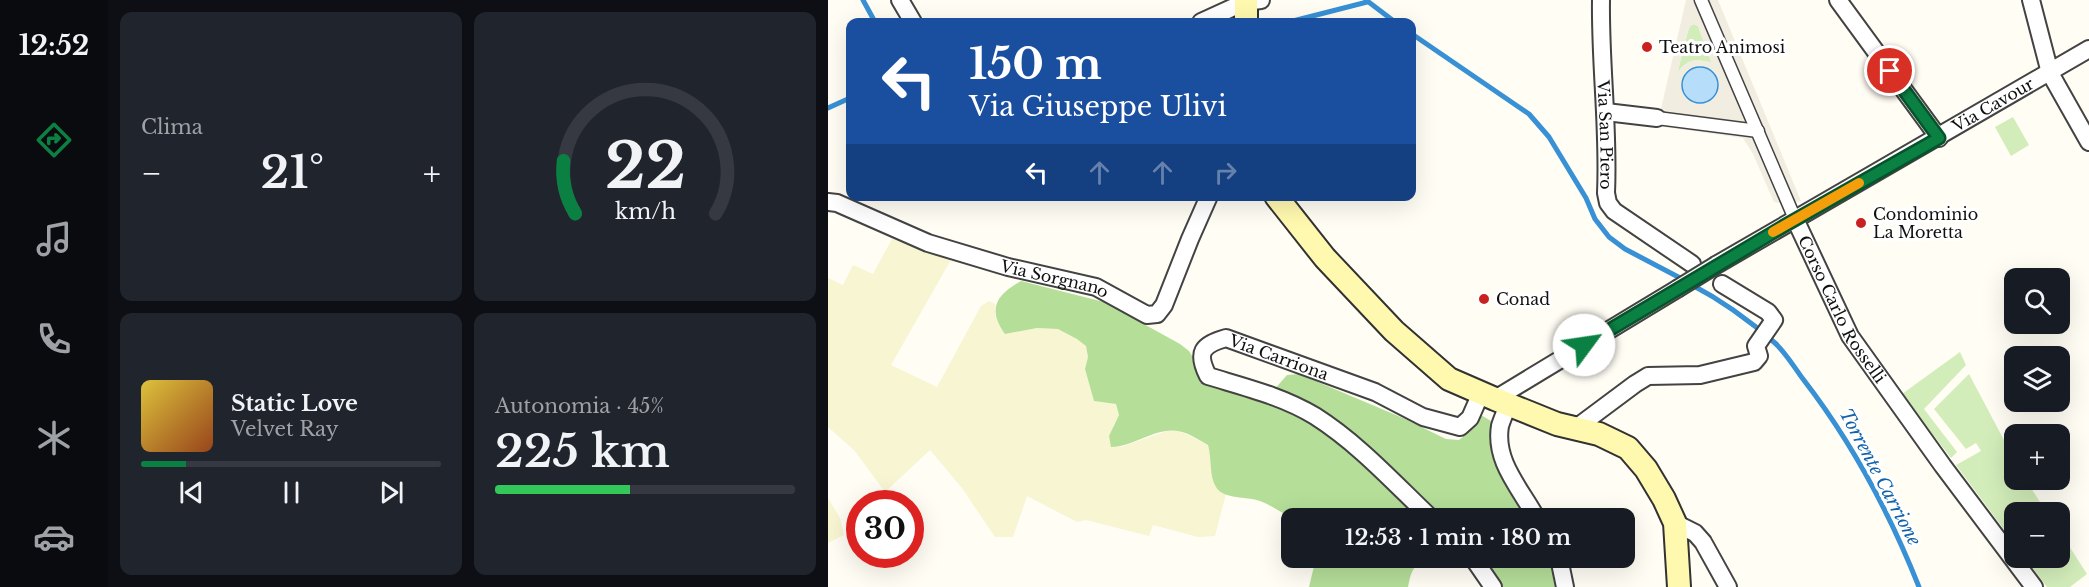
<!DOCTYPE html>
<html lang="it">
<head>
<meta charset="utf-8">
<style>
  body { margin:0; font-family:"Libre Baskerville",serif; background:#20242c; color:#f1f3f6; height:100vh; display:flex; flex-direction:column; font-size:22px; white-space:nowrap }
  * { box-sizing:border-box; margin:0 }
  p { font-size:20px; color:#9ea1a6 }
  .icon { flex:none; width:33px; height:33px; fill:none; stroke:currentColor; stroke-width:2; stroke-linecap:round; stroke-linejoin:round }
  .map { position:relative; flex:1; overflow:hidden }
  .details { display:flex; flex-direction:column; gap:12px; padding:12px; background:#0d0f14; width:720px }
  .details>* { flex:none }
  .hud { position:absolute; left:18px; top:18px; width:570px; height:183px; border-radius:12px; box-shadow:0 6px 24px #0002; background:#1a4fa0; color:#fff; overflow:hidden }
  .controls { position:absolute; left:1176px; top:268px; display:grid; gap:12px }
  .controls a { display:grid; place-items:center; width:66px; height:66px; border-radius:12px; background:#171b24; box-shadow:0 6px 24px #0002; font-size:30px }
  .speed { position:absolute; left:18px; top:490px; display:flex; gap:12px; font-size:30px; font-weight:700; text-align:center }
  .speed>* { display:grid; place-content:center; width:78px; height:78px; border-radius:50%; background:#171b24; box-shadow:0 6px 24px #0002; line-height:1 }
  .speed .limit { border:9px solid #d22; background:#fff; color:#111 }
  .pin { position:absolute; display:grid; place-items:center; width:51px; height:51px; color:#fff; margin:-26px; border:3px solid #fff; border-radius:50%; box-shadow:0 2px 6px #0007 }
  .me { position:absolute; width:66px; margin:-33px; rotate:59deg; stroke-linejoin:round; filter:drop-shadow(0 0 4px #0008) }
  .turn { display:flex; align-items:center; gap:21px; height:126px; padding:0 24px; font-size:27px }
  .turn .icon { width:78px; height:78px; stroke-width:2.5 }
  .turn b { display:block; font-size:42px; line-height:51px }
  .lanes { display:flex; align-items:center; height:57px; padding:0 24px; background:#0003; justify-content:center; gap:30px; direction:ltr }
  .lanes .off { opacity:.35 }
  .big { font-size:45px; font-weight:600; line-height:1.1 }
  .details .widget { flex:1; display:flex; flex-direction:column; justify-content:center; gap:9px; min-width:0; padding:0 21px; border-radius:12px; background:#20242c }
  .details .dial { align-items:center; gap:0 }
  .dial svg { height:156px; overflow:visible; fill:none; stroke:#363941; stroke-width:7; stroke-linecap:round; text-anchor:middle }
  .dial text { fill:#f1f3f6; stroke:none }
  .song { display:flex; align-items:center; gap:18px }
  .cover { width:72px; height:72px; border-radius:9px; background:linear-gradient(135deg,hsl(50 70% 55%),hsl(20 70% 35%)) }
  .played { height:6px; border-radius:3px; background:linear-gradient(90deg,#0b8043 15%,#363941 15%) }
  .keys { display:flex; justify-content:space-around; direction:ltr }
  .heat { display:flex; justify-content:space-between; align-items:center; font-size:33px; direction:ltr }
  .charge { height:9px; border-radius:4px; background:linear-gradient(90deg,#34c759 45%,#363941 0) }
  .details .tiles { flex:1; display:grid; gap:12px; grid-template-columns:repeat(2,1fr) }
  .trip { position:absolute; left:453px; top:508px; width:354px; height:60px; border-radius:12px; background:#171b24; box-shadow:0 6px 24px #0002; font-weight:600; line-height:60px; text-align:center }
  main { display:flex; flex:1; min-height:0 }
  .dock { display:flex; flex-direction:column; width:108px; justify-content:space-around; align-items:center; background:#090b0e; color:#9ea1a6 }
  .dock .icon { width:42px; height:42px }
  .dock .selected { color:#0b8043 }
  .dock b { font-size:27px; color:#f1f3f6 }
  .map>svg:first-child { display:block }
  .farmland { fill:#f7f5d2 }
  .green { fill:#d3edba }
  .forest { fill:#b5de99 }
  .plaza { fill:#f1eee1; fill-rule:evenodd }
  .water { fill:#b6ddf9; stroke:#3890d5; stroke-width:1.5 }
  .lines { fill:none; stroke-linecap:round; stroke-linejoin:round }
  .stream { stroke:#3890d5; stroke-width:5 }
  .pedestrian-casing { stroke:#434343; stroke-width:15 }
  .minor-casing { stroke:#434343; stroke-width:20 }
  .secondary-casing { stroke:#323232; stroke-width:26 }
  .pedestrian { stroke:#fff; stroke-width:12 }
  .minor { stroke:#fff; stroke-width:16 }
  .secondary { stroke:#fff9af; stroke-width:22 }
  .minor-bridge-casing { stroke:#434343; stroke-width:20; stroke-linecap:butt }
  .minor-bridge { stroke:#fff; stroke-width:16 }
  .route-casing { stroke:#07532c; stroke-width:15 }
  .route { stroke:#0b8043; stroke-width:10 }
  .slow { stroke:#f59e0b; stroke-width:10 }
  .poi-dot { fill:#c92021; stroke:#fff; stroke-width:2 }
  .labels { text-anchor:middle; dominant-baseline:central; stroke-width:6; stroke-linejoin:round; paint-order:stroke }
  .poi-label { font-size:16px; fill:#101010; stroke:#fff; text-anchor:start }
  .street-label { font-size:16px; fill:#101010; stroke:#fff }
  .water-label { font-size:18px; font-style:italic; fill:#1162ab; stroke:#fff }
</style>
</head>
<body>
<main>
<nav class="dock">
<b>12:52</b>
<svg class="icon selected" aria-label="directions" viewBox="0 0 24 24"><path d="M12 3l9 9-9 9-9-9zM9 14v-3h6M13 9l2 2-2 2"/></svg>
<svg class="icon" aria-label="music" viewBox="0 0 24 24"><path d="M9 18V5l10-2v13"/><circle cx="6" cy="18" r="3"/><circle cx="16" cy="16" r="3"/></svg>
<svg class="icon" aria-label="phone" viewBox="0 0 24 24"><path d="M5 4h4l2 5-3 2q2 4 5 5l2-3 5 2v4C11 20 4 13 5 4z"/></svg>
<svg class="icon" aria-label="climate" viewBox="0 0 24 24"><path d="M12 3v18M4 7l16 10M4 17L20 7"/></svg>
<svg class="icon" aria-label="car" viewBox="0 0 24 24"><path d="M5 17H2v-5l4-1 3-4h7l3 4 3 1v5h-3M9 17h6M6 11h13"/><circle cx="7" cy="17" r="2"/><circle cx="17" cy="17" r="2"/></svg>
</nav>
<section class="details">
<div class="tiles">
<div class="widget"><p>Clima</p>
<div class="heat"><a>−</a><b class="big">21°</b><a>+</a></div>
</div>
<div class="widget dial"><svg viewBox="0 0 100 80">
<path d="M14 69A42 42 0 1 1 86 69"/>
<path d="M14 69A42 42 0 0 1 8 42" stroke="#0b8043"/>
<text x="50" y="56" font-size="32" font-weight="700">22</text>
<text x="50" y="72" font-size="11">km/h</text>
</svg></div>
<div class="widget">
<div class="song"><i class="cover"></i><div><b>Static Love</b><p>Velvet Ray</p></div></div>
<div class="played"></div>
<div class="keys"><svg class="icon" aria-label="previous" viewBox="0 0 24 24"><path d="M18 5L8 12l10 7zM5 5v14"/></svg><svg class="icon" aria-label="pause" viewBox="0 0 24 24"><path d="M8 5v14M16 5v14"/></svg><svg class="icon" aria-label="next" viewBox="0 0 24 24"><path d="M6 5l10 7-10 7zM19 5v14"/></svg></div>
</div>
<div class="widget"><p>Autonomia · 45%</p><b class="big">225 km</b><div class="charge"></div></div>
</div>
</section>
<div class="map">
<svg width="1261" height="587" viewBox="0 0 1261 587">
  <rect width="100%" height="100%" fill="#fffdf4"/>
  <g class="farmland">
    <path d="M 64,239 L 124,258 L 63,365 L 109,387 L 153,306 L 161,301 L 167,304 L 167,315 L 171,325 L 177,334 L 209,328 L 230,329 L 250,339 L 258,346 L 260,357 L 257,369 L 266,401 L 288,404 L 291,415 L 285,426 L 293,447 L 339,431 L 350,431 L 360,435 L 380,445 L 383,456 L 385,478 L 389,488 L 398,494 L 387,536 L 370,537 L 325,525 L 321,536 L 258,520 L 249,522 L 199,496 L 185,537 L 167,537 L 134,488 L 102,450 L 57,492 L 26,450 L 0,427 L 0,278 L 15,285 L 25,265 L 45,274 Z"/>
    <path d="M 0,498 L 12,518 L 16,535 L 0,543 Z"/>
  </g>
  <g class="green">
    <path d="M 866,24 L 870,26 L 884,63 C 869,58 857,60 849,74 L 860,31 L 862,26 Z"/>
    <path d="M 1185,117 L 1201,145 L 1183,156 L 1167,127 Z"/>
    <path d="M 1132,352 L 1138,365 L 1096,409 L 1129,452 L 1123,458 L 1074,394 Z"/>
    <path d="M 1141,374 L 1186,459 L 1186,480 L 1198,480 L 1219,513 L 1186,513 L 1186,543 L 1128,465 L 1153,451 L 1148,443 L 1138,449 L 1106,409 Z"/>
    <path d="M 1232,532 L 1259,574 L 1242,587 L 1219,587 L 1197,558 L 1232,558 Z"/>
  </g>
  <g class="forest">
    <path d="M 193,281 L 276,302 L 352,344 L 361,351 L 379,380 L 445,391 L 459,375 L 471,374 L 575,418 L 618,439 L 631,440 L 641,432 L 648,417 L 653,415 L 663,421 L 665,425 L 702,519 L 465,519 C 454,513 443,505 432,501 C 419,496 396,500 388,487 C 381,476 384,458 380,445 C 371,440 361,433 350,431 C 328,427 305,447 283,447 L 281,436 L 291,415 L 288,404 L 266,401 L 257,369 L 260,357 L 258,346 L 249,339 L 230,329 L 209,328 L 177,334 C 159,309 168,295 193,281 Z"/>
    <path d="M 488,558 L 722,558 L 729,587 L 673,587 C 662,567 613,553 592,563 C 583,568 582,578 580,587 L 481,587 Z"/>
  </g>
  <path class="plaza" d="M 858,0 L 890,0 L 973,201 L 957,204 L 946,202 L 925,154 L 915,138 L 829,126 ZM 866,24 L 870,26 L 883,62 L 867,60 L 860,62 L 850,71 L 860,31 L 862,26 Z"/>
  <circle class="water" cx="872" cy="85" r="18"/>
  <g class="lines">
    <g class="stream">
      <path d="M 35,0 L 47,22"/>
      <path d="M 538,0 L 567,22"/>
      <path d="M 461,22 L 539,2"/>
      <path d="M 584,34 L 701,114 L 721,137 L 758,198 L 767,219 L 781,237 L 797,249 L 856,280"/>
      <path d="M 0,108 L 22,98"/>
      <path d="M 864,285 C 893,300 922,321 947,343 C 958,353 966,367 975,379 C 1023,441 1062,514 1091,587"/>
    </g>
    <g class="pedestrian-casing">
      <g id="pedestrian">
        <path d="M 873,0 L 967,219"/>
        <path d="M 829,118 L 930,131"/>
      </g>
    </g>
    <g class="minor-casing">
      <g id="minor">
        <path d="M 72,0 L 85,22"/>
        <path id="s1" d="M 773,0 C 772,65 781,128 778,193 L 780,203 L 786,211 L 864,264"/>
        <path d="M 1010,0 L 1111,138"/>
        <path d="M 1203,0 L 1222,73 L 1261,142"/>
        <path d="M 373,22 L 417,2 L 433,0"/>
        <path d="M 778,112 L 829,118"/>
        <path id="s2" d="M 0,202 L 9,203 L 100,243 L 180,267 L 268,287 L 319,315 L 329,314 L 336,305 L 362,239 L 381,196"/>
        <path id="s3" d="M 967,219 L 1022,336 L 1115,466 L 1206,587"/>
        <path id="s4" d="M 888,265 L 1261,49"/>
        <path d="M 667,399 L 849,289"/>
        <path d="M 680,404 C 678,411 674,419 672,426 C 666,462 693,489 709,519"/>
        <path d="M 748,428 L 807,384 L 820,376 L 872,375 L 926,362 L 931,356 L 928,346 L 946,320 L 940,312 L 894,284"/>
        <path id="s5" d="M 604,519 C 566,483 531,444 487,416 C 454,396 416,387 380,376 C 368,352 374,345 398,338 L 547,392 L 595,417 L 632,427 L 642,418 L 653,393"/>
        <path d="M 847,523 L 867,533 L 875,542 L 900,587"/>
        <path d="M 645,558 L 665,587"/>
        <path d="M 731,558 L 737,587"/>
      </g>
    </g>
    <g class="secondary-casing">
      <g id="secondary">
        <path d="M 418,0 L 418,22"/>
        <path d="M 448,196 L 497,258 L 566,331 L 621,379 L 667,399 L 729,424 L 771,434 L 800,448 L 818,469 L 836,499 L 847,523 L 851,587"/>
      </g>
    </g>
    <use href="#pedestrian" class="pedestrian"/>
    <use href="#minor" class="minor"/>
    <use href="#secondary" class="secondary"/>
    <g class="minor-bridge-casing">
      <path id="minor-bridge" d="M 849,289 L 888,265"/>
    </g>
    <use href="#minor-bridge" class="minor-bridge"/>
  </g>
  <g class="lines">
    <g class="route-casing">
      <path id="route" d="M 756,345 L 956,226 L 1111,138 L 1062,71"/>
    </g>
    <use href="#route" class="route"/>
    <path class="slow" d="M 945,232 L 1031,183"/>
  </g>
  <g class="poi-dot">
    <circle cx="819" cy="47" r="6"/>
    <circle cx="1033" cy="223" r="6"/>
    <circle cx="656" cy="299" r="6"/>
  </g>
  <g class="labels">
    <g class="poi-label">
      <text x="831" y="47">Teatro Animosi</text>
      <text x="1045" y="214">Condominio<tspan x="1045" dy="18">La Moretta</tspan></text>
      <text x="668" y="299">Conad</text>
    </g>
    <g class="street-label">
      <text stroke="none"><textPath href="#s4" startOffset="320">Via Cavour</textPath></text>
      <text stroke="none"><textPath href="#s1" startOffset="135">Via San Piero</textPath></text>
      <text stroke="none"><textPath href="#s2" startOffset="240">Via Sorgnano</textPath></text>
      <text stroke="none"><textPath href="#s3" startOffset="102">Corso Carlo Rosselli</textPath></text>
      <text stroke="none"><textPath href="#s5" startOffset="380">Via Carriona</textPath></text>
    </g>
    <g class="water-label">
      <text transform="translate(1052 477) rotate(62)">Torrente Carrione</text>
    </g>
  </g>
</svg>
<div class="controls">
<a><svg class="icon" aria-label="search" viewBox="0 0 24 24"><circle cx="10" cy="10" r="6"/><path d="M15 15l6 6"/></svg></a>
<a><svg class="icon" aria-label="layers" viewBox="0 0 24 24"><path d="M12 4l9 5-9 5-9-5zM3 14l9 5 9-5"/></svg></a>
<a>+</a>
<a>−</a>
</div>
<div class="speed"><div class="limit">30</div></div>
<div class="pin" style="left:1062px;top:71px;background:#d93025"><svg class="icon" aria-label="arrive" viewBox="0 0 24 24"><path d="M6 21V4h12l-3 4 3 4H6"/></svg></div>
<svg class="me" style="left:756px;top:345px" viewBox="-20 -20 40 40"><circle r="19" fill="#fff"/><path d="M0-13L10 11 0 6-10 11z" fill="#0b8043"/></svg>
<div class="trip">12:53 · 1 min · 180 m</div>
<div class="hud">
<div class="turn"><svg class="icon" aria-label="left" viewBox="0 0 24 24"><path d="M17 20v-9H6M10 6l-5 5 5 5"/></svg><div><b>150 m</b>Via Giuseppe Ulivi</div></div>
<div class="lanes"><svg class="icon" aria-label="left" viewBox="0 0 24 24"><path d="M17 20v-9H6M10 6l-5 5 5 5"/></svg><svg class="icon off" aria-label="ahead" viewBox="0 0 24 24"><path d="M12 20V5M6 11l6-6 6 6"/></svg><svg class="icon off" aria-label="ahead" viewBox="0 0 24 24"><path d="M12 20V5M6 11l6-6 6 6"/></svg><svg class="icon off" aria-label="right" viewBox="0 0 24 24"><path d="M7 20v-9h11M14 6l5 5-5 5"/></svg></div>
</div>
</div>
</main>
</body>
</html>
